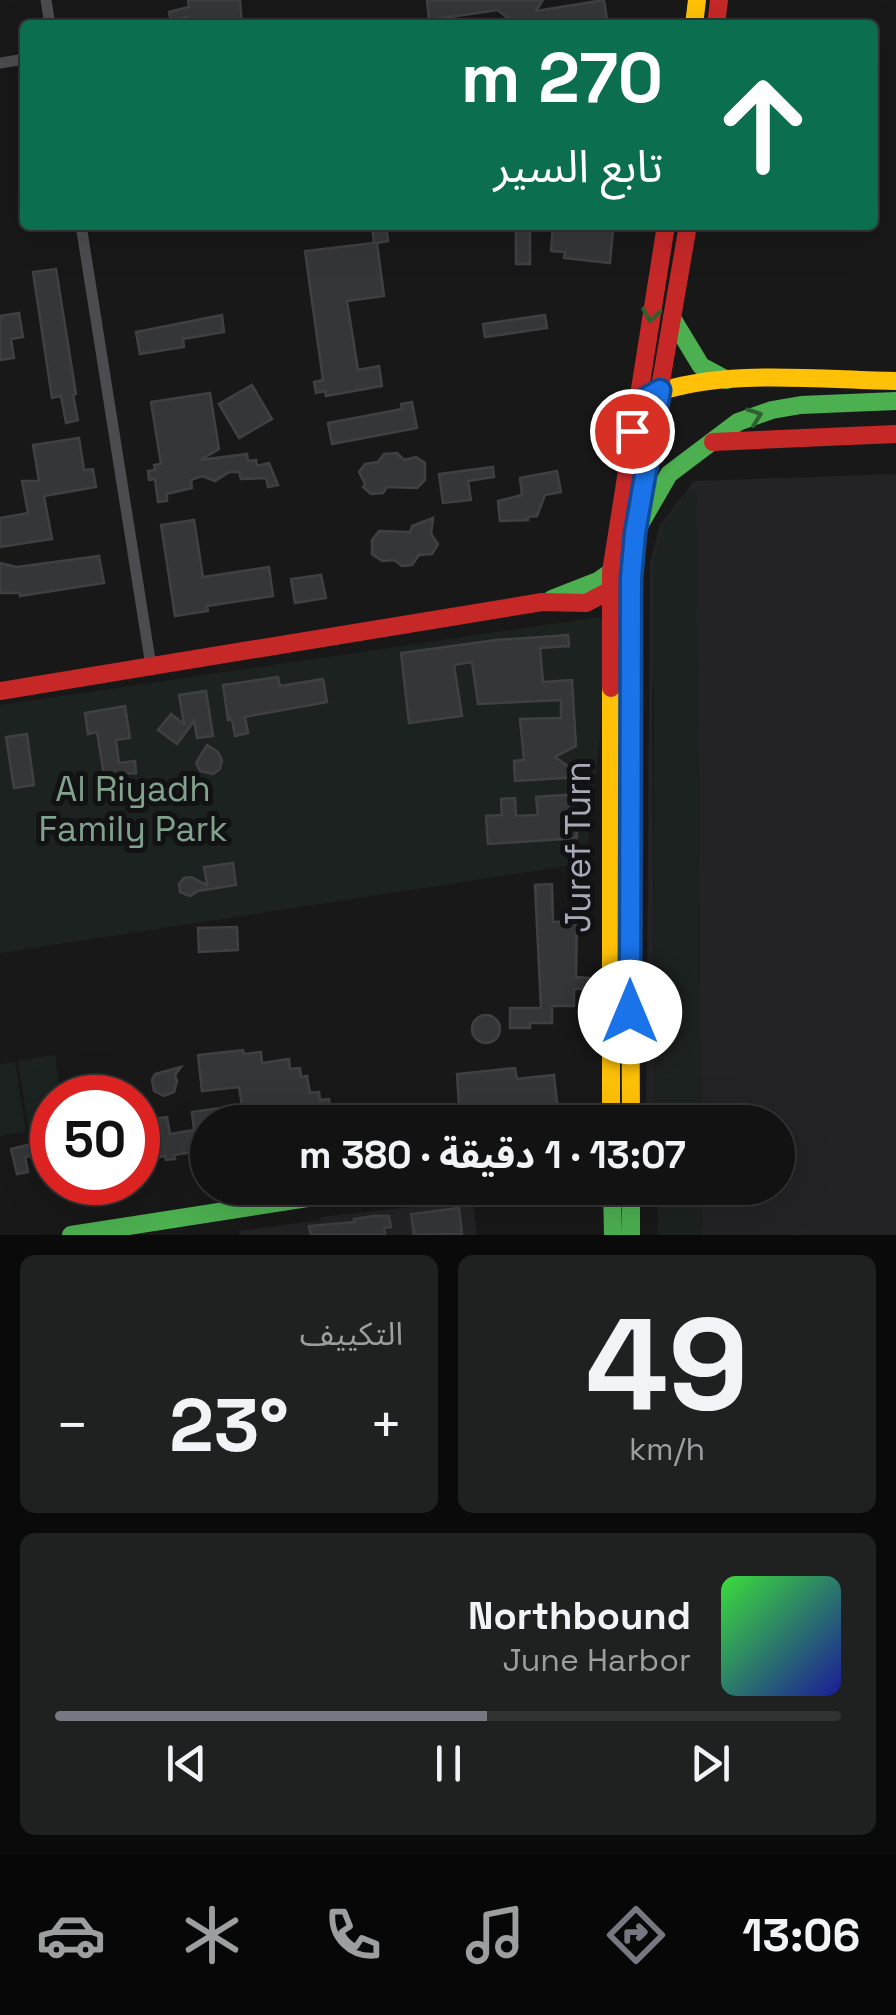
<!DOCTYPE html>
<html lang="ar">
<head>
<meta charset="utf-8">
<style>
  body { margin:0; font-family:"Space Grotesk","Noto Sans Arabic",sans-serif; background:#1f2020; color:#f1f3f6; direction:rtl; height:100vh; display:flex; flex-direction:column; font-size:38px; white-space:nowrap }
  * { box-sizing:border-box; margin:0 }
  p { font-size:32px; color:#9c9e9f }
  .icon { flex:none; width:55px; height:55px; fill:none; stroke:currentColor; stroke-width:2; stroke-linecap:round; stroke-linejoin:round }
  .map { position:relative; height:1235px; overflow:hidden; direction:ltr }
  .panel { display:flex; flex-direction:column; gap:20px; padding:20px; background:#0a0a0a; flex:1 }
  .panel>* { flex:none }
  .top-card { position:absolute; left:20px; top:20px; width:858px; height:210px; border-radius:10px; box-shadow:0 10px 40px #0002,0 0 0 2px #313232; direction:rtl; background:#0b6e4f; color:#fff; overflow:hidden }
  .speed { position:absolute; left:30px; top:1075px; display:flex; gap:20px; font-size:50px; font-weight:700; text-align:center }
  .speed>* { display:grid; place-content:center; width:130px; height:130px; border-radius:50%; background:#121212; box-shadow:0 10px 40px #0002,0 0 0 2px #313232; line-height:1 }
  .speed .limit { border:15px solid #d22; background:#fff; color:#111 }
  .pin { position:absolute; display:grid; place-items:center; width:85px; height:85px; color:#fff; margin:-42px; border:5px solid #fff; border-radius:50%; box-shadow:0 2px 10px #0007 }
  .me { position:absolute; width:110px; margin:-55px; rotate:0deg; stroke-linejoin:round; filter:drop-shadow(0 0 8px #0008) }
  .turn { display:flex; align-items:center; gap:35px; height:210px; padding:0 50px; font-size:45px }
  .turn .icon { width:130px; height:130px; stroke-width:2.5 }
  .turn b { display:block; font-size:70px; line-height:85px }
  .big { font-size:75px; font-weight:700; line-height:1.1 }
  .panel .tile { flex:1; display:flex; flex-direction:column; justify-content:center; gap:15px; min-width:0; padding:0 35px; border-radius:15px; background:#1f2020 }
  .panel .dial { align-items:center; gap:0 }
  .dial b { font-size:130px; line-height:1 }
  .song { display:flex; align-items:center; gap:30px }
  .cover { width:120px; height:120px; border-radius:15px; background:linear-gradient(135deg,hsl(120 70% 55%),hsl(240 70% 35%)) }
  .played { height:10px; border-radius:5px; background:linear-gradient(90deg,#767780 55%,#313232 55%) }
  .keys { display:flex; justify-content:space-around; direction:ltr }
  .heat { display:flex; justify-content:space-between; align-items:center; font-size:55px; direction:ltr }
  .panel .tiles { flex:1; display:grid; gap:20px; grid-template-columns:1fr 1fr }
  .tile:last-child { grid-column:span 2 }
  .trip { position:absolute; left:190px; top:1105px; width:605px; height:100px; border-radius:50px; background:#121212; box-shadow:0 10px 40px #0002,0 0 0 2px #313232; font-weight:700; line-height:100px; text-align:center; direction:rtl }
  .dock { display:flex; height:160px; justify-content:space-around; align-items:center; background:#070707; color:#9c9e9f }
  .dock .icon { width:70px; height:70px }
  .dock .active { color:#767780 }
  .dock b { font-size:45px; color:#f1f3f6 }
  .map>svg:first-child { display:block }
  .built { fill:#232225 }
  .green { fill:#1c221f }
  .building { fill:#353638; stroke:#404044; stroke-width:2.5 }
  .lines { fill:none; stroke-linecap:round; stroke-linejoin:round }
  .street { stroke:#4c4c50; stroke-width:11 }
  .fast { stroke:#4caf50; stroke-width:18 }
  .slow { stroke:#ffc107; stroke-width:18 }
  .jam { stroke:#c62828; stroke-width:18 }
  .oneway { stroke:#2f6032 }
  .route-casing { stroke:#114b97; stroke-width:25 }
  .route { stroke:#1a73e8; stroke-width:18 }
  .labels { text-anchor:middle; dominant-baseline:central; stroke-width:10; stroke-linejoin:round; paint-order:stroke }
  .park-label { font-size:35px; fill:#81a28c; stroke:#121214 }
  .street-label { font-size:35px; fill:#a9aab8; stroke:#121214 }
</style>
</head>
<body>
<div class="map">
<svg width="896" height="1235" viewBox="0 0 896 1235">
  <rect width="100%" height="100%" fill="#181818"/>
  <g class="built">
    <path d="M 896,474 L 896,1235 L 702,1235 L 701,1188 L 778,1188 L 778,1122 L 701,1122 L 696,493 L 652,691 L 655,1122 L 646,1122 L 650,562 L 660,525 L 694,481 Z"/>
    <path d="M 473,1200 L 477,1235 L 240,1235 L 239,1231 L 321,1220 L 321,1217 Z"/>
  </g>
  <g class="green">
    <path d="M 689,490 L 696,493 L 701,1122 L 655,1122 L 653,561 L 664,525 Z"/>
    <path d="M 613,615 L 586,863 L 0,953 L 0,705 Z"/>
    <path d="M 55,1055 L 61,1097 L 52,1098 L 52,1128 L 29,1132 L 18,1061 Z"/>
    <path d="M 15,1062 L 26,1132 L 0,1136 L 0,1064 Z"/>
    <path d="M 657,1188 L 701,1188 L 702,1235 L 658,1235 Z"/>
  </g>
  <g class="building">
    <path d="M 188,0 L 240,0 L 242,25 L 186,25 L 186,17 L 171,21 L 169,12 L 189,7 Z"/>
    <path d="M 427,0 L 543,0 L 536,11 L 604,0 L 608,25 L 516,25 L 498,10 L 429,20 Z"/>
    <path d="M 372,225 L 386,225 L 388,241 L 377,243 L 384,296 L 347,301 L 358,370 L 379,366 L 382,386 L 326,396 L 325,391 L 316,393 L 314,382 L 323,380 L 305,251 L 374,243 Z"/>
    <rect x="516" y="225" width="14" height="39"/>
    <path d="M 553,225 L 613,230 L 610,263 L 564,258 L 565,252 L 551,251 Z"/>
    <path d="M 56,269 L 76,394 L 73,395 L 78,420 L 66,423 L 61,396 L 52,398 L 33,272 Z"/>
    <path d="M 19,313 L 23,337 L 11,339 L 14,358 L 0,360 L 0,316 Z"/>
    <path d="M 222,315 L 224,332 L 183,339 L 184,347 L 140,354 L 136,332 Z"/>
    <path d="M 545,315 L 547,328 L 485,337 L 483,324 Z"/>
    <path d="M 252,385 L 272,419 L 239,438 L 219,404 Z"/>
    <path d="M 210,393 L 219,449 L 200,460 L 247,454 L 248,461 L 256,460 L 257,466 L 269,463 L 278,485 L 268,487 L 266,478 L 241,479 L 239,472 L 229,472 L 215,481 L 202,476 L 191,480 L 192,488 L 167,494 L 167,501 L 158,502 L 155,479 L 149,480 L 148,471 L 155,470 L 154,465 L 161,464 L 151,402 Z"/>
    <path d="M 412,402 L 417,428 L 332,444 L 328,423 L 402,409 L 401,404 Z"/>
    <path d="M 79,438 L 84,470 L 93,469 L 96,487 L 44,496 L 52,539 L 0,547 L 0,518 L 28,513 L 22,481 L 39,481 L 33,445 Z"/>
    <path d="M 397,453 L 404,460 L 416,457 L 425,463 L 425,480 L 417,488 L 387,487 L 383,493 L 371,494 L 363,487 L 365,484 L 359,472 L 365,464 L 378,462 L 384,454 Z"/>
    <path d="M 493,467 L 494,477 L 468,481 L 471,500 L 443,503 L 439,474 Z"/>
    <path d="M 557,471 L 561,492 L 545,495 L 537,516 L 528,517 L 528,520 L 500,521 L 498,501 L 522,495 L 520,478 Z"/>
    <path d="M 433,518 L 431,534 L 438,544 L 432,554 L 419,555 L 412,565 L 402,566 L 394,560 L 382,561 L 372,554 L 372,540 L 379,531 L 410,532 L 412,526 Z"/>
    <path d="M 194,520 L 203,577 L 269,567 L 273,596 L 207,606 L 208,611 L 175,616 L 161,525 Z"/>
    <path d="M 99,556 L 104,583 L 20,596 L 20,593 L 0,593 L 0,563 L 17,567 Z"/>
    <path d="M 321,575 L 326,598 L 295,603 L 291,579 Z"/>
    <path d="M 568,635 L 569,646 L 540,648 L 543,682 L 572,680 L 576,746 L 555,757 L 583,777 L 515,781 L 514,761 L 524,760 L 520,719 L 561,718 L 561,700 L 478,704 L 472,662 L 454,665 L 462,716 L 409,723 L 401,653 L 496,640 Z"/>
    <path d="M 278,677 L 280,686 L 323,679 L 327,702 L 245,717 L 248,733 L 235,736 L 232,719 L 228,720 L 223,685 Z"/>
    <path d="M 206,691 L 213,736 L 197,738 L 194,721 L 177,744 L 158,730 L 171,714 L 184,724 L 179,695 Z"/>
    <path d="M 125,706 L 130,738 L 116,740 L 119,763 L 135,761 L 136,773 L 104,775 L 97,732 L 88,734 L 85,713 Z"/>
    <path d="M 27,734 L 34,785 L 14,788 L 6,737 Z"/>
    <path d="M 207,745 L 218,752 L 222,760 L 220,769 L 213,774 L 200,771 L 196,763 Z"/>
    <path d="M 576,794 L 577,838 L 488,844 L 486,816 L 502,815 L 501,799 L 515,798 L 516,816 L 538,815 L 536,797 Z"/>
    <path d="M 233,863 L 236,885 L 198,891 L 190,896 L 180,892 L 179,884 L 184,878 L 191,877 L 207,885 L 204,867 Z"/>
    <path d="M 552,884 L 553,922 L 577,921 L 576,977 L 589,978 L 589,989 L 574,989 L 574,1006 L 552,1006 L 552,1023 L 530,1023 L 530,1028 L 510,1028 L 510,1008 L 541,1008 L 535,885 Z"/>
    <path d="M 237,927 L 238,950 L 199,952 L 198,928 Z"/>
    <circle cx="486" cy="1029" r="14"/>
    <path d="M 243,1050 L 244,1054 L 261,1052 L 262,1063 L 289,1059 L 290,1069 L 300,1068 L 301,1077 L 307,1076 L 310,1093 L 319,1092 L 320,1100 L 329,1099 L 333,1122 L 245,1122 L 244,1119 L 208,1122 L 208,1150 L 174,1155 L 175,1159 L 166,1160 L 165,1156 L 153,1158 L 150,1137 L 161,1135 L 158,1118 L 167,1117 L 170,1134 L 194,1130 L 192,1112 L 242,1105 L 239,1087 L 202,1091 L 198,1055 Z"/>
    <path d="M 181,1067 L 175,1075 L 177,1081 L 174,1092 L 164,1096 L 154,1091 L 152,1080 L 155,1074 Z"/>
    <path d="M 515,1068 L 517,1079 L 554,1075 L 559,1120 L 522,1122 L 521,1117 L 492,1119 L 492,1122 L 460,1122 L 457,1074 Z"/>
    <path d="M 52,1139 L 52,1153 L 25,1157 L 28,1172 L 17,1174 L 11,1149 Z"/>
    <path d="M 459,1208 L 462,1234 L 414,1235 L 411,1214 Z"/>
    <path d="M 373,1216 L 389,1216 L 391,1227 L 384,1228 L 385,1235 L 311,1235 L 309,1226 L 354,1222 L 354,1219 Z"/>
  </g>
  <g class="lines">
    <g class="street">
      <path d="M 46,0 L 50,25"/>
      <path d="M 0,63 L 25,59"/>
      <path d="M 81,225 L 151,666"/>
    </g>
    <g class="fast">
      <path d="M 672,318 L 701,366 L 727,380"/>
      <path d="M 552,599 L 598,581 L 611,572"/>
      <path d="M 629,682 L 635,533 L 669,474 L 738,422 L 772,410 L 801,405 L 896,401"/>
      <path d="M 612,1188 L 613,1235"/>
      <path d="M 631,1188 L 631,1235"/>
      <path d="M 71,1235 L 372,1188"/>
    </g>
    <g class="slow">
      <path d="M 694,25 L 697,0"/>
      <path d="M 653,394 C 724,368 820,380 896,381"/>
      <path d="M 629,682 L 631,1122"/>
      <path d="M 611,688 L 611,1122"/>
    </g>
    <g class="jam">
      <path d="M 716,25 L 719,0"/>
      <path d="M 713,442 L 896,434"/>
      <path d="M 638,515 L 688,225"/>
      <path d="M 611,688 L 611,572 L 666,225"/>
      <path d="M 0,691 L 542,602 L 586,603 L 611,590"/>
    </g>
  </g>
  <defs><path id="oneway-chevron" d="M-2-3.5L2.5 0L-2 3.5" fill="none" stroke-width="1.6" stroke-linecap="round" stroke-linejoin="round" transform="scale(2.5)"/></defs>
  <g class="oneway">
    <use href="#oneway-chevron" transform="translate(651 315) rotate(99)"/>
    <use href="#oneway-chevron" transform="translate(755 416) rotate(-20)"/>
  </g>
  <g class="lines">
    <g class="route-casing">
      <path id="route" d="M 630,1012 L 631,578 L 635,533 L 660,390 L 636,404 L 632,431"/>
    </g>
    <use href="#route" class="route"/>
  </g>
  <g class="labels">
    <g class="park-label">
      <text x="133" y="789">Al Riyadh<tspan x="133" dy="40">Family Park</tspan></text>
    </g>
    <g class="street-label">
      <text transform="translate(578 847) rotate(-90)">Juref Turn</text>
    </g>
  </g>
</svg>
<div class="speed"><div class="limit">50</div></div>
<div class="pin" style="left:632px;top:431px;background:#d93025"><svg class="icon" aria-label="arrive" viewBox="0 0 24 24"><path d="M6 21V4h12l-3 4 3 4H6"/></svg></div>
<svg class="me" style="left:630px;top:1012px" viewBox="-20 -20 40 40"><circle r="19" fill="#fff"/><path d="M0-13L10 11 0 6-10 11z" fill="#1a73e8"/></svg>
<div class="trip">13:07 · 1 دقيقة · 380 m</div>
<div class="top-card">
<div class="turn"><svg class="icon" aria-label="ahead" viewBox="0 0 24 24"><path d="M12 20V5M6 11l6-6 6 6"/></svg><div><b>270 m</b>تابع السير</div></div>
</div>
</div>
<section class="panel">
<div class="tiles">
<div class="tile dial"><b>49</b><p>km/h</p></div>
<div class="tile"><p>التكييف</p>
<div class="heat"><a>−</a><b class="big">23°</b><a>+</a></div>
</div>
<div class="tile">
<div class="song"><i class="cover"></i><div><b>Northbound</b><p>June Harbor</p></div></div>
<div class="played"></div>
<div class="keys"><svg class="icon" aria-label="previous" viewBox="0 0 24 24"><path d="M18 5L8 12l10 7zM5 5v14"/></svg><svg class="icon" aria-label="pause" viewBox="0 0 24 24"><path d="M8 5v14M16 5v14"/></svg><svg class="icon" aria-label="next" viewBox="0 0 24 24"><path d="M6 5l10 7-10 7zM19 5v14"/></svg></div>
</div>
</div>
</section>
<nav class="dock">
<b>13:06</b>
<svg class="icon active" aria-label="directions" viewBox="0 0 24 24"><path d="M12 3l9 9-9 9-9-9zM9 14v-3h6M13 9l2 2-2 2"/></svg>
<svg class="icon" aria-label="music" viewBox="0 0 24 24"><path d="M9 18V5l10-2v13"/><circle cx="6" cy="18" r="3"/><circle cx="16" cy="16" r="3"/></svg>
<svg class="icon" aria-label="phone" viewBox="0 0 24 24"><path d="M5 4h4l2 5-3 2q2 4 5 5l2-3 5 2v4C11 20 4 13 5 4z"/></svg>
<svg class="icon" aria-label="climate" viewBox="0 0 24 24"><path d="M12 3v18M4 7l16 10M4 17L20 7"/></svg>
<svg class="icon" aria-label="car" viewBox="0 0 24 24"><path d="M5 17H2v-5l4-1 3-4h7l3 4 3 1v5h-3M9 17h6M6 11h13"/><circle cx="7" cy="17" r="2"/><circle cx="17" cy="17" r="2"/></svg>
</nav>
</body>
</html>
